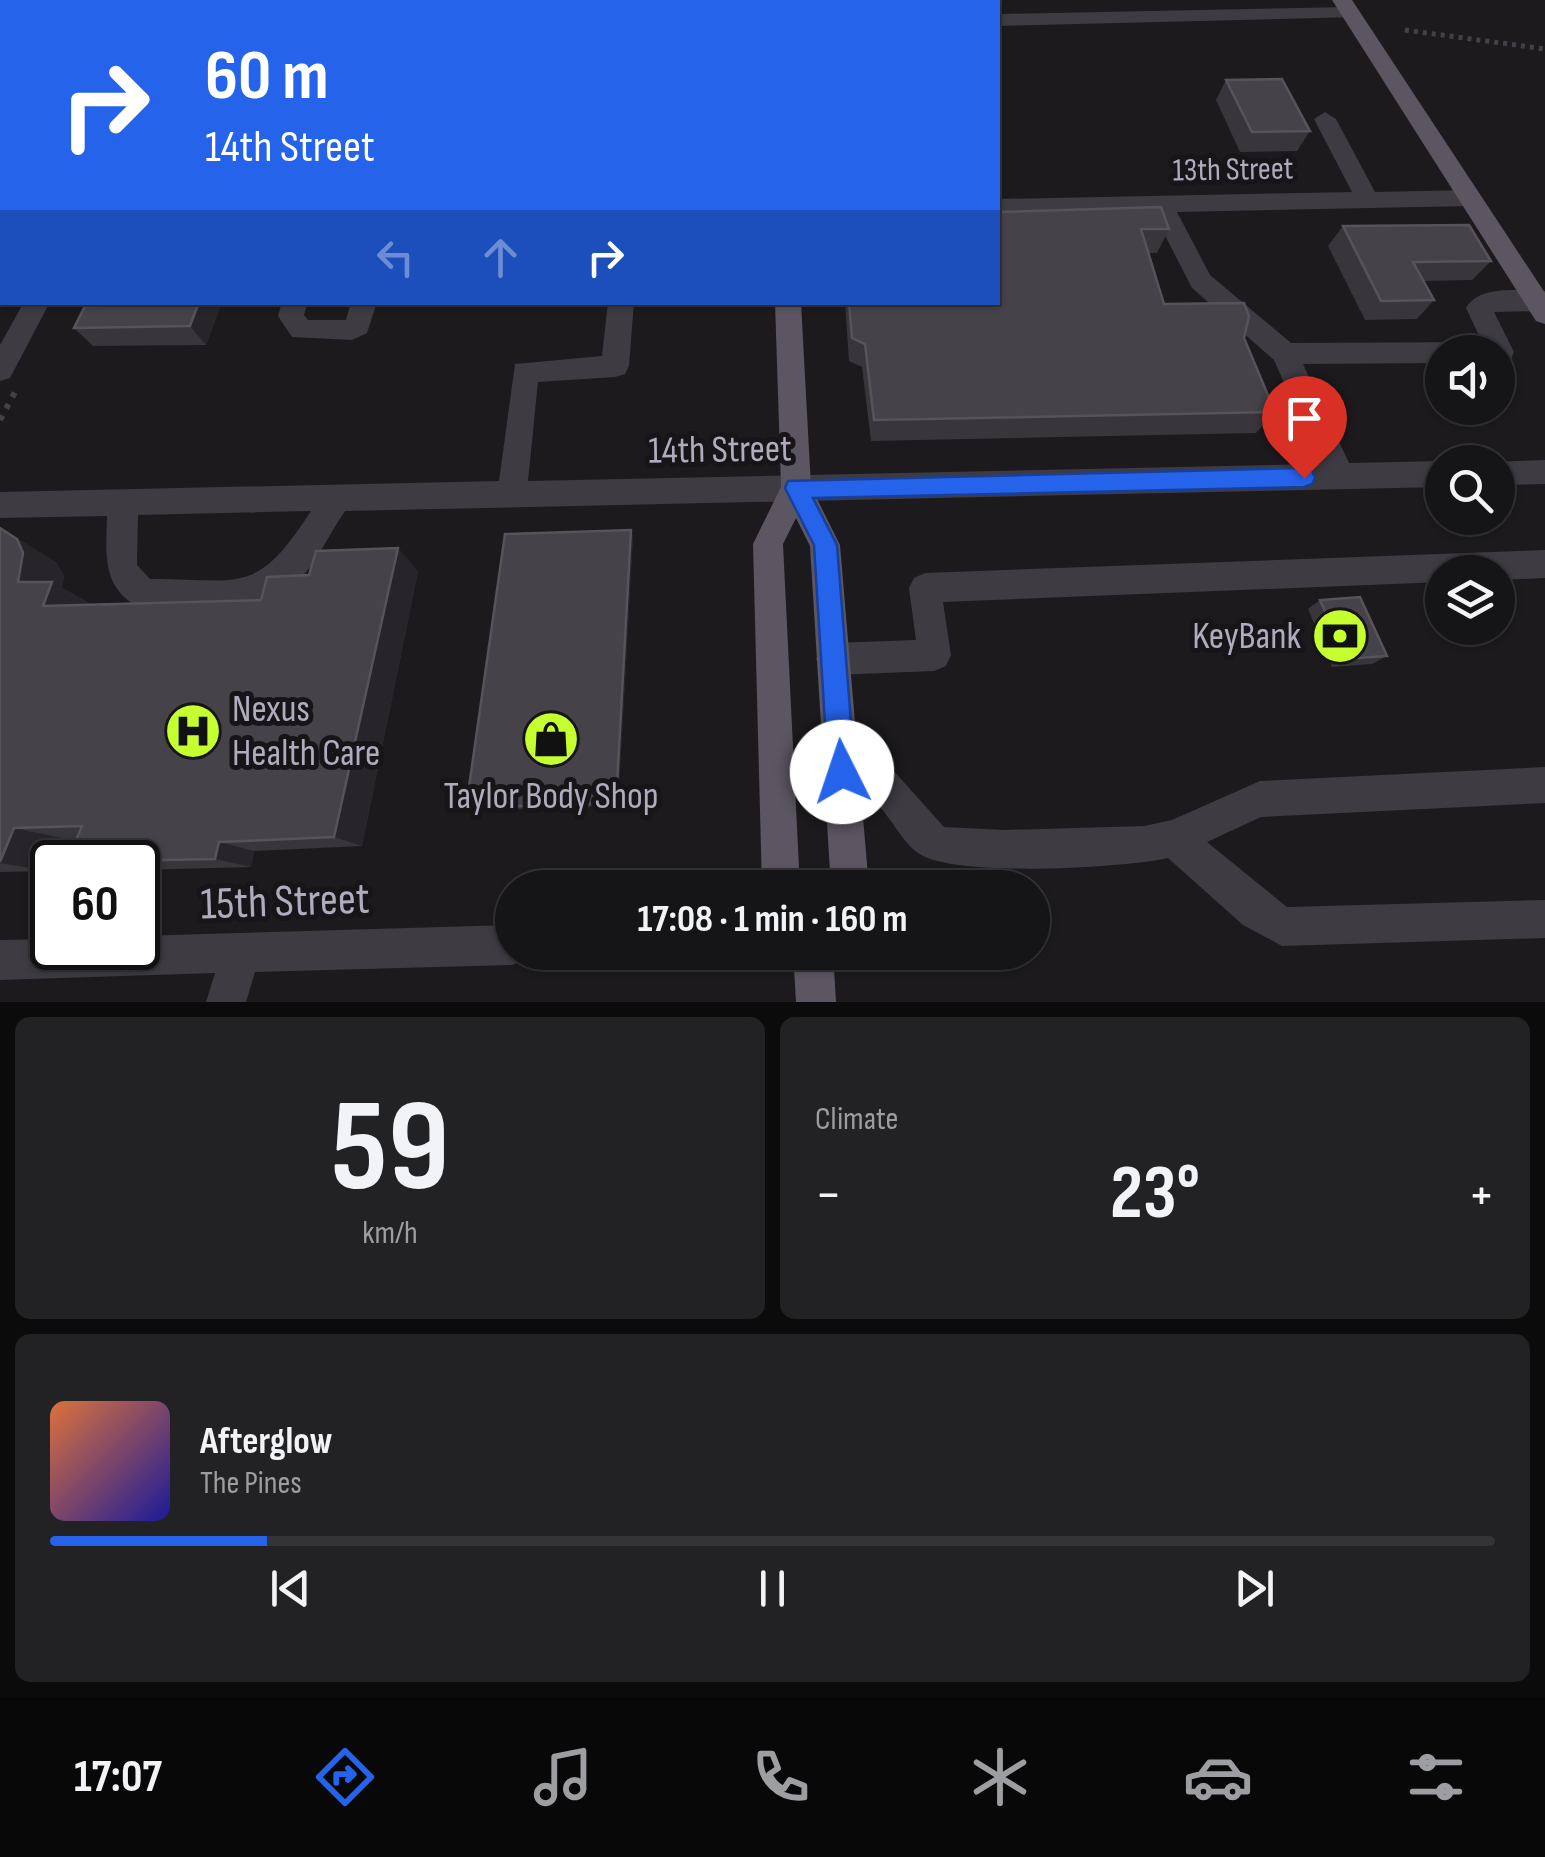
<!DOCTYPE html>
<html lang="en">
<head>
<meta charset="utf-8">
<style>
  body { margin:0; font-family:"Sofia Sans Condensed",sans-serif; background:#222123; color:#f1f3f6; height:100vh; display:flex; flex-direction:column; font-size:38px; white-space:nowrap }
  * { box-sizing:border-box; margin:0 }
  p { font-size:32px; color:#9d9ea1 }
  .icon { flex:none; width:55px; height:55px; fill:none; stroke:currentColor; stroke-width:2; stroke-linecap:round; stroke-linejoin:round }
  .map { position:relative; height:1002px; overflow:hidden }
  .panel { display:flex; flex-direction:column; gap:15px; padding:15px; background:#0c0b0c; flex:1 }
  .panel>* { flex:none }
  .top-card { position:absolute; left:0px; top:0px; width:1000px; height:305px; box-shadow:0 2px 8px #0004,0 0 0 2px #343335; background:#2563eb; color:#fff; overflow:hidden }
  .fabs { position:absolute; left:1425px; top:335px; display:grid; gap:20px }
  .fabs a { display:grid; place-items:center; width:90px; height:90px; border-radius:50%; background:#151416; box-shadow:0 2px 8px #0004,0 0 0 2px #343335; font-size:50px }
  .speed { position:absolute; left:30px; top:840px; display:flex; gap:20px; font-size:50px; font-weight:700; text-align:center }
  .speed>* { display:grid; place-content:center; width:130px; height:130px; border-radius:50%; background:#151416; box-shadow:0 2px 8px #0004,0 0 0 2px #343335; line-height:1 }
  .speed .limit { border:5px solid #111; border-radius:15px; background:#fff; color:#111 }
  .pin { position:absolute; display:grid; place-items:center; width:85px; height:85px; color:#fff; margin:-102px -42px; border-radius:50% 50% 50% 0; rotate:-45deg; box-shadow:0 0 10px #0007 }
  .pin .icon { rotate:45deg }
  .me { position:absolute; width:110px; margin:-55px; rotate:356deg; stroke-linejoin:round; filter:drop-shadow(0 0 8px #0008) }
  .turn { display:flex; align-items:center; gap:35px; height:210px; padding:0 40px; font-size:45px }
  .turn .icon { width:130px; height:130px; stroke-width:2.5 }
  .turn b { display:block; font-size:70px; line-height:85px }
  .lanes { display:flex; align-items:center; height:95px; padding:0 40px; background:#0003; justify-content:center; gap:50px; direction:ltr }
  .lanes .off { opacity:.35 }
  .big { font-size:75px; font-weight:700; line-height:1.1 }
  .panel .widget { flex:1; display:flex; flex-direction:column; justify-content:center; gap:15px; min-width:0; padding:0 35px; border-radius:15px; background:#222123 }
  .panel .dial { align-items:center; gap:0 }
  .dial b { font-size:130px; line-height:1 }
  .song { display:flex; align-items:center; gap:30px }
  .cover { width:120px; height:120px; border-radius:15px; background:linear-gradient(135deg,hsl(20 70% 55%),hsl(240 70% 35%)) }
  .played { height:10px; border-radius:5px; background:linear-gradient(90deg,#2563eb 15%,#343335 15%) }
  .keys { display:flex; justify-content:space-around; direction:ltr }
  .heat { display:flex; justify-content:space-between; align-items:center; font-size:55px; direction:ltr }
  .panel .tiles { flex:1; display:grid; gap:15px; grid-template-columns:1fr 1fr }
  .widget:last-child { grid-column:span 2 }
  .trip { position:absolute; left:495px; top:870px; width:555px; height:100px; border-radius:50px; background:#151416; box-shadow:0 2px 8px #0004,0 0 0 2px #343335; font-weight:700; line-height:100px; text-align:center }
  .tab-bar { display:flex; height:160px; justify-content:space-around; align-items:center; background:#080809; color:#9d9ea1 }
  .tab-bar .icon { width:70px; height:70px }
  .tab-bar .active { color:#2563eb }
  .tab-bar b { font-size:45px; color:#f1f3f6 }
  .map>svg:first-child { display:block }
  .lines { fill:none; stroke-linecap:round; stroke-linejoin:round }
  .path-far1 { stroke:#434049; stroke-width:5; stroke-dasharray:4 5; stroke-linecap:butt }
  .path { stroke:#434049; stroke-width:6; stroke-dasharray:5 8; stroke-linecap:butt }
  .minor { fill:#3e3b42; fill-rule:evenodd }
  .major { fill:#5b5661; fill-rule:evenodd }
  .wall { fill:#38363b }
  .shaded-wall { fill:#272529 }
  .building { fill:#454249; stroke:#56535b; stroke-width:2.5 }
  .route { fill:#2563eb; stroke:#184099; stroke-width:2.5 }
  .labels { text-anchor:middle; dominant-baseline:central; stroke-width:10; stroke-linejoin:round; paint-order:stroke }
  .far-street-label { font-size:32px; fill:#b1abbd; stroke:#171518 }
  .street-label { font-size:38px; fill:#b1abbd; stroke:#171518 }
  .poi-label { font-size:38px; fill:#b1abbd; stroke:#171518; text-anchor:end }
  .near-street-label { font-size:45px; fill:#b1abbd; stroke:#171518 }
</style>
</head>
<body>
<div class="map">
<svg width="1545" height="1002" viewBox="0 0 1545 1002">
  <rect width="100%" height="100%" fill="#1c1a1d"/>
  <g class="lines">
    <path class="path-far1" d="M 1405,30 L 1545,49"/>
    <path class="path" d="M 0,420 L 15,392"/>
    <g class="minor">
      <rect x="373" y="0" width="20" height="2"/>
      <path d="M 1351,7 L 1361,13 L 1358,17 L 998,26 L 998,14 Z"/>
      <rect x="0" y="28" width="2" height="12"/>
      <path d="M 1325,112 L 1336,119 L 1375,192 L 1471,190 L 1483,198 L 1471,206 L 1177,212 L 1210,275 L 1291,343 L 1482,342 L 1466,308 C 1480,284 1521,291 1545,291 L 1545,311 L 1494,312 L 1514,352 L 1511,359 L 1498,363 L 1498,352 L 1442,352 L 1442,363 L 1303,364 L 1349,463 L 1442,461 L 1442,487 L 345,511 C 332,530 321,553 307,571 C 267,621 200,609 144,609 C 101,592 106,554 107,516 L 0,518 L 0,492 L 499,481 L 515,364 L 602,356 L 608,302 L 634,302 L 629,366 L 625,374 L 615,377 L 538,382 L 528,481 L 1320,464 L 1274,360 L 1192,288 L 1153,212 L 998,215 L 998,199 L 1352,192 L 1314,119 ZM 311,511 C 256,596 243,579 150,579 L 137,565 L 138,515 Z"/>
      <path d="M 0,217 L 2,218 L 2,235 L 0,235 Z"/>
      <path d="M 24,302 L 50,302 L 10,378 L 0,381 L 0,345 Z"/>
      <path d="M 282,302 L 308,302 L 304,315 L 308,320 L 346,320 L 351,302 L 377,302 L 367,333 L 352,340 L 292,337 L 278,316 Z"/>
      <path d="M 1545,460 L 1545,484 L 1498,485 L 1498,462 L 1492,462 Z"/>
      <path d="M 1545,550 L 1545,578 L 1498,580 L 1498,572 L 1442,572 L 1442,582 L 943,602 L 951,655 L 946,666 L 934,671 L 833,675 L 821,670 L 816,659 L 821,648 L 833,643 L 916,640 L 909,588 L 914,578 L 925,573 Z"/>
      <path d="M 842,755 L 892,769 L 944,827 L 1004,830 L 1144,826 L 1172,820 L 1260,781 L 1545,767 L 1545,803 L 1261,817 L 1207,842 L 1287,907 L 1545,900 L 1545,938 L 1282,946 L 1243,925 L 1168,858 C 1125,868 952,878 918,853 C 898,839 888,807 866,797 C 855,792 841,790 829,786 L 824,773 L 829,760 Z"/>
      <path d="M 512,925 L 512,952 L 528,952 L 526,959 L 512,965 L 255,972 L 246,1002 L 206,1002 L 215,973 L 0,980 L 0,940 L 52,939 L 52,948 L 138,948 L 138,936 Z"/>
    </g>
    <g class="major">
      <rect x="759" y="0" width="20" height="2"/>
      <path d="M 1332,0 L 1352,0 L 1545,293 L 1545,324 L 1536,321 Z"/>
      <path d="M 775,302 L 801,302 L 811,487 L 840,545 L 869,888 L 831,888 L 810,546 L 796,518 L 783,544 L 800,888 L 762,888 L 753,544 L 781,487 Z"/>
      <path d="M 793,952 L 833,952 L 836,1002 L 796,1002 Z"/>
    </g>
  </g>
  <g class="wall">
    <path d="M 0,0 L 156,0 L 155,2 L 2,2 L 2,12 L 0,12 Z"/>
    <path d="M 232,0 L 362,0 L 361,2 L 233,2 Z"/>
    <rect x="633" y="0" width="99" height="2"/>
    <path d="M 812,0 L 920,0 L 813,2 Z"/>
    <rect x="0" y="54" width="2" height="120"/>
    <path d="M 1226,80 L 1310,131 L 1297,151 L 1240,152 L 1216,100 Z"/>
    <path d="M 998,212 L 1169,229 L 1157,253 L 1149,253 L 1164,304 L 1244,338 L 1275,412 L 1256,433 L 871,441 L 862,367 L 849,361 L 845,302 L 998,302 Z"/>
    <path d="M 1343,226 L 1491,261 L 1472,280 L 1423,281 L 1434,300 L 1417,319 L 1365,320 L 1328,246 Z"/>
    <path d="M 98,302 L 222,302 L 206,345 L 93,346 L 74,328 Z"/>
    <path d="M 0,528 L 57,563 L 64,576 L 62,588 L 91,604 L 261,600 L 418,571 L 362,846 L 254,851 L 251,867 L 138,870 L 138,862 L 67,862 L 77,838 L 62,838 L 49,871 L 0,872 Z"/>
    <path d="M 633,536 L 618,806 L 470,810 L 466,808 Z"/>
    <path d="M 1320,600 L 1387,656 L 1372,664 L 1332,667 L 1308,609 Z"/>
  </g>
  <g class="shaded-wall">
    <path d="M 199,302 L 222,302 L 206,345 L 190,326 Z"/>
    <path d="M 0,528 L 57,563 L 64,576 L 62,588 L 91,604 L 43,606 L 18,582 Z"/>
    <path d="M 631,530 L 633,536 L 618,806 L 616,803 Z"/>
    <path d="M 398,548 L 418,571 L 362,846 L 334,837 Z"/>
    <path d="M 14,828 L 62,838 L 49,871 L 0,863 Z"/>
    <path d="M 219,842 L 254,851 L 251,867 L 215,859 Z"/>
  </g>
  <g class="building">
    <rect x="0" y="54" width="2" height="100"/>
    <path d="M 1282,79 L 1310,131 L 1252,132 L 1226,80 Z"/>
    <path d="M 1161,207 L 1169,229 L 1141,229 L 1164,304 L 1244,303 L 1249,316 L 1244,338 L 1275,412 L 874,420 L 865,344 L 852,338 L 849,302 L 998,302 L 998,212 Z"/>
    <path d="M 1469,225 L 1491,261 L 1413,262 L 1434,300 L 1381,301 L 1343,226 Z"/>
    <path d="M 98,302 L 199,302 L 190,326 L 74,328 L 85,306 L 97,306 Z"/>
    <path d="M 0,528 L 17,539 L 23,553 L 18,582 L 52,582 L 43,606 L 261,600 L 267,577 L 309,575 L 316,551 L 398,548 L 334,837 L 219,842 L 215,859 L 67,862 L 82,826 L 14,828 L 0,862 Z"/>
    <path d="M 631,530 L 616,803 L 466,808 L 505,534 Z"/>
    <path d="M 1360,597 L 1387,656 L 1346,659 L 1320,600 Z"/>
  </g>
  <path class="route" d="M 1304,468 L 1312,471 L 1315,478 L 1312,484 L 1304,487 L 813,498 L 837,545 L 855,772 L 851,782 L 842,786 L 832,782 L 828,772 L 814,545 L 785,488 L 788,481 Z"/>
  <defs>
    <g id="bank-disc" transform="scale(2.875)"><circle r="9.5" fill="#c5ff30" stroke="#171518"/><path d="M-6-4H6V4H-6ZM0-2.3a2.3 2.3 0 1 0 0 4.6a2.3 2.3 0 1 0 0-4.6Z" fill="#111"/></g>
    <g id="hospital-disc" transform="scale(2.875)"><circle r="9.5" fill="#c5ff30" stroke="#171518"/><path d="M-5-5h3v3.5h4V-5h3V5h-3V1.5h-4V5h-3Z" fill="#111"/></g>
    <g id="shop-disc" transform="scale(2.875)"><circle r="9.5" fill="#c5ff30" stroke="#171518"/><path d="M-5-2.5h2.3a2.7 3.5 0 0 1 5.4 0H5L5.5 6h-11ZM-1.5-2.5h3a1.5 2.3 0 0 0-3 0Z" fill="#111"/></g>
  </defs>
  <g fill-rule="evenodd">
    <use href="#bank-disc" x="1340" y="636"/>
    <use href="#hospital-disc" x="193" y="731"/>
    <use href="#shop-disc" x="551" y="739"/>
  </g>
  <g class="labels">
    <g class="far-street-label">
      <text transform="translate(1233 170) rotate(-1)">13th Street</text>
    </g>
    <g class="street-label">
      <text transform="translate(720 450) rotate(-1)">14th Street</text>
    </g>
    <g class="poi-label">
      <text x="1301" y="636">KeyBank</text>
      <text x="232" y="709" text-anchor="start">Nexus<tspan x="232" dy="44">Health Care</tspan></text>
      <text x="551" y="796" text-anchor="middle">Taylor Body Shop</text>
    </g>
    <g class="near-street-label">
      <text transform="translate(285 902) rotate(-2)">15th Street</text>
    </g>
  </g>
</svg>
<div class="fabs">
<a><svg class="icon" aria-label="sound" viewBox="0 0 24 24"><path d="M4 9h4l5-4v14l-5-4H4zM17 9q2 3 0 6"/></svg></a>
<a><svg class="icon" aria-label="search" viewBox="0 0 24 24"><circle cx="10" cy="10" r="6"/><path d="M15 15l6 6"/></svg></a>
<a><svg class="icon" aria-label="layers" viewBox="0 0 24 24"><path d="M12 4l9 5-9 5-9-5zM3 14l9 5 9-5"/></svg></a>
</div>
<div class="speed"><div class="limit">60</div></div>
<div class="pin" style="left:1304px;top:478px;background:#d93025"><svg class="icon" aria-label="arrive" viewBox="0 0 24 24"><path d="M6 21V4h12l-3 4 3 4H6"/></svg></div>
<svg class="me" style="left:842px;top:772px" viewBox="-20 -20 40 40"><circle r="19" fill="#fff"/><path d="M0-13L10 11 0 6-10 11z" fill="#2563eb"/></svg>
<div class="trip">17:08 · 1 min · 160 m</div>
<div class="top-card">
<div class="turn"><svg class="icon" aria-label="right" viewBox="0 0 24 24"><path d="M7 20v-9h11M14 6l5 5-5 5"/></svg><div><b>60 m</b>14th Street</div></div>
<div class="lanes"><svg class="icon off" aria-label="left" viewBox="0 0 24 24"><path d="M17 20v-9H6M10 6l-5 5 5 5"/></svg><svg class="icon off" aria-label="ahead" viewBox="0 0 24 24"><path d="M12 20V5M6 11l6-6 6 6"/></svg><svg class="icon" aria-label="right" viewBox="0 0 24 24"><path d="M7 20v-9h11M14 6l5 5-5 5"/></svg></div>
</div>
</div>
<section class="panel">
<div class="tiles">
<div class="widget dial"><b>59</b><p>km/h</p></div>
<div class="widget"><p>Climate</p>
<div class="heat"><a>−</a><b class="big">23°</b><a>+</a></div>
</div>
<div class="widget">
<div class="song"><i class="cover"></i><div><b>Afterglow</b><p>The Pines</p></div></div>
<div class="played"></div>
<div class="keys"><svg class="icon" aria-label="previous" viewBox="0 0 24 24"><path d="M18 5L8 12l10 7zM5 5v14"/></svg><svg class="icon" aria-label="pause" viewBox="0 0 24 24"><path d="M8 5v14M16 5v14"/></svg><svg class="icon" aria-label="next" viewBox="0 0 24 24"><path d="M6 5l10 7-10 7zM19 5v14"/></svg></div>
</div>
</div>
</section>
<nav class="tab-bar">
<b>17:07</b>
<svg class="icon active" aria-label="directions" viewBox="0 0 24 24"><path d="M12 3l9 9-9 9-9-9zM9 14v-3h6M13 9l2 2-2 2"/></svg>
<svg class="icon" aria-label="music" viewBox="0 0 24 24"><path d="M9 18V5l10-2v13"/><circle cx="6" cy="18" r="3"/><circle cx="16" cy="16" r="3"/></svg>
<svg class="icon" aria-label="phone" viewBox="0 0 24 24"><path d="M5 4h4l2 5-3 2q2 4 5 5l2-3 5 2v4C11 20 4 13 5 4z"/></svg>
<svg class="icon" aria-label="climate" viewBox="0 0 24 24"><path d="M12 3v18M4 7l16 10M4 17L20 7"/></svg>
<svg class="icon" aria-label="car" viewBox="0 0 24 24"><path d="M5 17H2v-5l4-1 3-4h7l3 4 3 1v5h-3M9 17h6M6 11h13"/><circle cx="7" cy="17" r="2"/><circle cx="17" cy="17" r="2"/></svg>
<svg class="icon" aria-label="filters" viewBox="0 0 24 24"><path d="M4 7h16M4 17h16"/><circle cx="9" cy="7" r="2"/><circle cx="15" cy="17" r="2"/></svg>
</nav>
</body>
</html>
